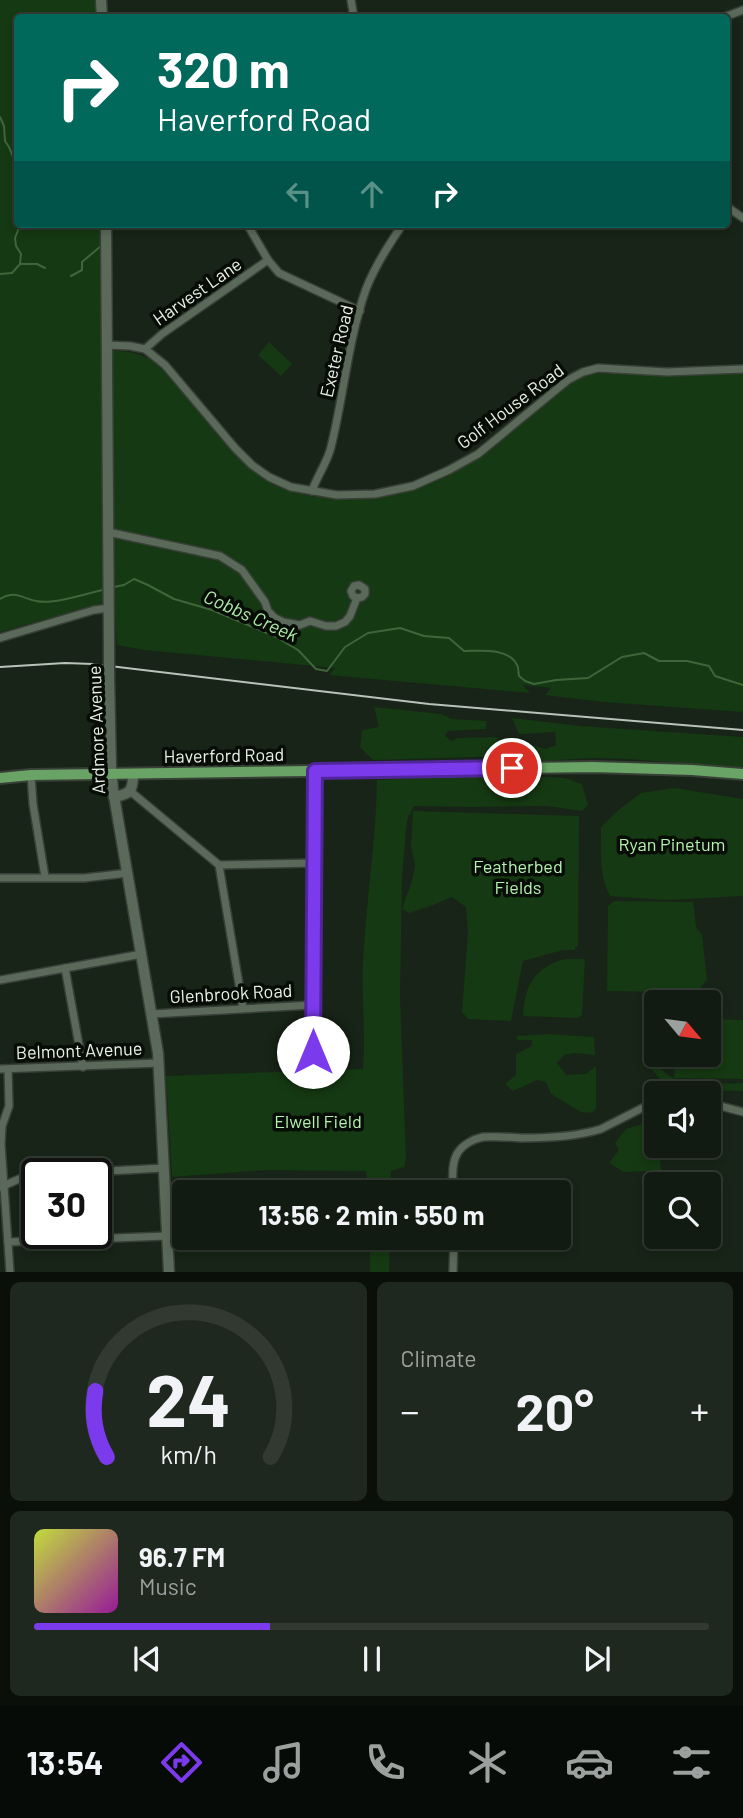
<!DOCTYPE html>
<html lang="en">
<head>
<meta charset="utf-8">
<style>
  body { margin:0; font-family:Barlow,sans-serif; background:#1f281f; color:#f1f3f6; height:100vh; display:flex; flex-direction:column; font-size:26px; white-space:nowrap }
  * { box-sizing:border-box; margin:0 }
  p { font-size:23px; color:#9ca19f }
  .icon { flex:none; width:38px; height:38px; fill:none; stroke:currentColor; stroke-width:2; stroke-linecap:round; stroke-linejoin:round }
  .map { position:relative; height:1272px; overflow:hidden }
  .drawer { display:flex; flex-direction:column; gap:10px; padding:10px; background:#0a0f09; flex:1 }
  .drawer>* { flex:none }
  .hud { position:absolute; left:14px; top:14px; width:716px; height:214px; border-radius:7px; box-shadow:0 4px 10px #0003,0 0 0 2px #313931; background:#00695c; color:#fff; overflow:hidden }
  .needle { width:46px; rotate:119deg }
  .controls { position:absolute; left:644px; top:990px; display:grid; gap:14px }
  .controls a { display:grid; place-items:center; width:77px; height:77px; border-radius:7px; background:#121b11; box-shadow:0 4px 10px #0003,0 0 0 2px #313931; font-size:35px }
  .speed { position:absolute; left:21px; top:1158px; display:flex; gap:14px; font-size:35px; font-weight:700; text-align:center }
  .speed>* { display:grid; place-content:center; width:91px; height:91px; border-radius:50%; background:#121b11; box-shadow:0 4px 10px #0003,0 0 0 2px #313931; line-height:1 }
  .speed .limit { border:4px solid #111; border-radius:10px; background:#fff; color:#111 }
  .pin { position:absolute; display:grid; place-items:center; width:60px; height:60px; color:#fff; margin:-30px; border:4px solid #fff; border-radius:50%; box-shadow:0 2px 7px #0007 }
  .me { position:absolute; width:77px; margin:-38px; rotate:0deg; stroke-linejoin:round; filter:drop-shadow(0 0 5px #0008) }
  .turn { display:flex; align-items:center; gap:24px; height:147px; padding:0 28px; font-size:32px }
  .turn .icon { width:91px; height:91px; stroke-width:2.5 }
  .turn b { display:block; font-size:49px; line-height:60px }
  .lanes { display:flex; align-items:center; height:66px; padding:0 28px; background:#0003; justify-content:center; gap:35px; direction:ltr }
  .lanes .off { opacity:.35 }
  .big { font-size:52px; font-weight:700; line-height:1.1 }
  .drawer .card { flex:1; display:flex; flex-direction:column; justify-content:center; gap:10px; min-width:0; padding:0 24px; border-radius:10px; background:#1f281f }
  .drawer .dial { align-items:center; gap:0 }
  .dial svg { height:182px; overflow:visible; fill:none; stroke:#313931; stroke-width:7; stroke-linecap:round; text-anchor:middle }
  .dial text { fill:#f1f3f6; stroke:none }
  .song { display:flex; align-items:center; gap:21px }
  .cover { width:84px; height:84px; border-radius:10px; background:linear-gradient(135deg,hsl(70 70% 55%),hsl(300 70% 35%)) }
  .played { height:7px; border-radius:4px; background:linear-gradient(90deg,#7c3aed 35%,#313931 35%) }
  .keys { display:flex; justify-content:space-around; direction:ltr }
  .heat { display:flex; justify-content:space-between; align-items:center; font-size:38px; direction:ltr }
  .drawer .tiles { flex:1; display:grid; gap:10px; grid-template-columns:1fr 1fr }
  .card:last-child { grid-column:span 2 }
  .trip { position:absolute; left:172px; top:1180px; width:399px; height:70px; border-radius:7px; background:#121b11; box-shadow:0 4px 10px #0003,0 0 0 2px #313931; font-weight:700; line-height:70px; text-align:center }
  .menu { display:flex; height:112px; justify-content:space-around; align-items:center; background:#070b07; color:#9ca19f }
  .menu .icon { width:49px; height:49px }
  .menu .current { color:#7c3aed }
  .menu b { font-size:32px; color:#f1f3f6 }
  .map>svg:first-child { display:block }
  .green { fill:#153912 }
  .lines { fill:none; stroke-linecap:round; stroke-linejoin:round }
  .stream { stroke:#3f663b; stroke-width:2 }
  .street-casing { stroke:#373f36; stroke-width:10 }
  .secondary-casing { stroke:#373f36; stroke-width:13 }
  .primary-casing { stroke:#373f36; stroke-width:14 }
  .street { stroke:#5b695a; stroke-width:7 }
  .secondary { stroke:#5b695a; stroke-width:10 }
  .primary { stroke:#69a365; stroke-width:10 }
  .tram { stroke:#bac3b9; stroke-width:2 }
  .secondary-bridge-casing { stroke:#373f36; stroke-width:13; stroke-linecap:butt }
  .secondary-bridge { stroke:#5b695a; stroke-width:10 }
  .route-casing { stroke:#51269a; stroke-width:18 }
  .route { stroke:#7c3aed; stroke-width:12 }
  .labels { text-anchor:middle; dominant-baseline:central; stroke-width:7; stroke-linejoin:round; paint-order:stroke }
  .street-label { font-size:18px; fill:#eaf2e9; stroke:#070c06 }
  .park-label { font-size:18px; fill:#b4f2ad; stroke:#070c06 }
  .water-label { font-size:19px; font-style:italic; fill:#aeeca8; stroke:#070c06 }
</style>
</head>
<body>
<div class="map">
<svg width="743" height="1272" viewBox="0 0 743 1272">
  <rect width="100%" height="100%" fill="#182417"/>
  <g class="green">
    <path d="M 0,0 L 96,0 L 96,17 L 18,18 L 18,224 L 100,224 L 103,350 C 126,352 137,350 157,364 L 233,450 L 290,490 L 311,496 L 337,499 L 375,496 L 413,489 L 449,475 L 479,459 L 570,384 L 584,376 L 596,372 L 743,373 L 743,712 L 604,702 L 545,695 L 551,688 L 523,685 L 530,693 L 329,675 L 335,668 L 145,650 L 117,645 L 114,600 L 0,632 Z"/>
    <path d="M 269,342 L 292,364 L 281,376 L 258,355 Z"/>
    <path d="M 374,707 L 441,714 L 452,719 L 486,721 L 486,729 L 448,731 L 445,736 L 451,741 L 458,738 L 496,737 L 505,745 L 506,756 L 373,760 L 360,747 L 362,730 L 379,727 Z"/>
    <path d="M 512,718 L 580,726 L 743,737 L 743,768 L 629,759 L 591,758 L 527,762 L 517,760 L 520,742 L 546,749 L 556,745 L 555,732 L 519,734 Z"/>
    <path d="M 507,775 L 565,778 L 582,784 L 588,805 L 582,811 L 547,806 L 472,807 L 414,806 L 407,820 L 402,877 L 400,996 L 406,1159 L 404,1167 L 391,1171 L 390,1192 L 369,1192 L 366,1171 L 265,1170 L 172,1177 L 166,1076 L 363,1069 C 366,1033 361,997 363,962 C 366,901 376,841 377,780 L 448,776 Z"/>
    <path d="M 675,788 L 743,799 L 743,896 L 667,900 L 610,896 C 599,875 601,851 601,827 L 621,808 L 641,793 Z"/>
    <path d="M 413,811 L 579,816 L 578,946 L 575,947 L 575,950 L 563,950 L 523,961 L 511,1021 L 468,1019 L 462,1012 L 468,932 L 466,907 L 452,897 L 433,905 L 409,913 L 402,909 L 412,881 L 415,865 L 411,846 Z"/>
    <path d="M 614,901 L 693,902 L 696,927 L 702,935 L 707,980 L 699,989 L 674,992 L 607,991 L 608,906 Z"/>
    <path d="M 566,959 L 585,959 L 582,1015 L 578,1018 L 523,1016 C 524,986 535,966 566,959 Z"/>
    <path d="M 709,1019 L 743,1020 L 743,1079 L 674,1078 L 675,1055 L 709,1055 Z"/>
    <path d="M 656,1021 C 656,1032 652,1044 655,1055 C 662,1092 715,1083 743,1083 L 743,1091 L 680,1090 C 649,1081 636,1048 656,1021 Z"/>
    <path d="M 548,1034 L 594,1037 L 595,1055 L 574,1053 L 564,1055 L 557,1063 L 566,1075 L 586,1074 L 596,1066 L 596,1109 L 591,1113 L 581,1112 L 551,1094 L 546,1082 L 537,1080 L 513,1091 L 505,1084 L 516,1075 L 516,1054 L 532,1046 L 532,1040 L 518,1040 L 516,1036 Z"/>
    <path d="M 649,1122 L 656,1128 L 656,1146 L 659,1146 L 661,1173 L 655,1179 L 648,1171 L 624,1172 L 609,1163 L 619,1150 L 615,1143 L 626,1129 Z"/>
    <path d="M 370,1237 L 390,1237 L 389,1272 L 370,1272 Z"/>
  </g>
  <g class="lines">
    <g class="stream">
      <path d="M 0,117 L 4,126 L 5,141 L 9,147 L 18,169"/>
      <path d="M 18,186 L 18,187"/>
      <path d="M 18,199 L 13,210 L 18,214"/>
      <path d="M 20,225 L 15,238 L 16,246 L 21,254 L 20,264"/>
      <path d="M 0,274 L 12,273 L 20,264 L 37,264 L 45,268"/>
      <path d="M 71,276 L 82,270 L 82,262 L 101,246"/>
      <path d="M 114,587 L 124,585 L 134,579 L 148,585 L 174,599 L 212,610 L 274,636 L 298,650 L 316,669 L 327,671 L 345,647 L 368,633 L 400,628 L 424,636 L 449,638 L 464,651 C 480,651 508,647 517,665 C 519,668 518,672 519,676 L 525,681 L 534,684 L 556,680 L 588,678 L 622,657 L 644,653 L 659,661 L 687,661 L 709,666 L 715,676 L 743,685"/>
      <path d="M 0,599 C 16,590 21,598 36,601 C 52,605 86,594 102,590"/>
    </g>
    <g class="street-casing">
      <g id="street">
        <path d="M 351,0 L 354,18"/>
        <path d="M 722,18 L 743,10"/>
        <path d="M 726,206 L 743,218"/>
        <path d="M 247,224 L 268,260 L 279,273 L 360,311"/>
        <path d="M 107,345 L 130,346 L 145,349 L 165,365 L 235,448 L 252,465 L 269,477 L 291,487 L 337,495 L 375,494 L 413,486 L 449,470 L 478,454 L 568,380 L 583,372 L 598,368 L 667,372 L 743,369"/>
        <path d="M 145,349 L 162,334 L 268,260"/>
        <path d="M 312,491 C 317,476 328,461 331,447 C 344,395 348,340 366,289 C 375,266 389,244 403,224"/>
        <path d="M 108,532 L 220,556 L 242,570 L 265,602 L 268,611 L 275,618 L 283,622 L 300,625 L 310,621 L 326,626 L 336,626 L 345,622 L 350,616 L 357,598 L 362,597 L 365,594 L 365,589 L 359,585 L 354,586 L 351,591 L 353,596 L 357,598"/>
        <path d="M 0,638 L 94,610 L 109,608"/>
        <path d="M 31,775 L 33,804 L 45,877"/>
        <path d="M 130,791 L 219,865 L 243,1008"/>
        <path d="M 219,865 L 315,863"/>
        <path d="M 0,878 L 84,878 L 128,873"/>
        <path d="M 65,968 L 83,1067"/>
        <path d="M 0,980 L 142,954"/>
        <path d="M 152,1014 L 313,1005"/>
        <path d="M 313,1052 L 315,771"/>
        <path d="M 0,1069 L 159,1063"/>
        <path d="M 8,1069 L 9,1106 L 2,1126 L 1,1144 L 10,1272"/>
        <path d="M 709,1103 L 743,1112"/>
        <path d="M 51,1174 L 164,1168"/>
        <path d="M 1,1187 L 19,1179 L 37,1175"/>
        <path d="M 453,1192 C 453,1180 451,1165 457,1154 C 462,1145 473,1139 483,1137 C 495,1136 509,1137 521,1138 C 548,1138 576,1137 601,1129 L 656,1101"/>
        <path d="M 8,1242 L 167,1236"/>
        <path d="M 453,1272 L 454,1237"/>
      </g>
    </g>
    <g class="secondary-casing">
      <g id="secondary">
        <path d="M 101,0 L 102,18"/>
        <path d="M 106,224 L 109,648"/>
        <path d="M 109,675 L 111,767 L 113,790 L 158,1053 L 169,1272"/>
        <path d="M 114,797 C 130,794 133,791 133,775"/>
      </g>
    </g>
    <g class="primary-casing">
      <path id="primary" d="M 0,778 L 31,775 L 593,767 L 692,770 L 743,774"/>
    </g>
    <use href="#street" class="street"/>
    <use href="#secondary" class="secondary"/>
    <use href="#primary" class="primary"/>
    <path class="tram" d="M 0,667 L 65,663 L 93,664 L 429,704 L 743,730"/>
    <g class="secondary-bridge-casing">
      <path id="secondary-bridge" d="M 109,648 L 109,675"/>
    </g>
    <use href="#secondary-bridge" class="secondary-bridge"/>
  </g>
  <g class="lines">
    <g class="route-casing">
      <path id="route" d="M 313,1052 L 315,771 L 512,768"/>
    </g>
    <use href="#route" class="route"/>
  </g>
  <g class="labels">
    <g class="street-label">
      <text transform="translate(197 291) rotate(-35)">Harvest Lane</text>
      <text transform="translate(336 351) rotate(-77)">Exeter Road</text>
      <text transform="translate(510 406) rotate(-37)">Golf House Road</text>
      <text transform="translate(96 730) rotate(-92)">Ardmore Avenue</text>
      <text transform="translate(224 755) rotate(-1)">Haverford Road</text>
      <text transform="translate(231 993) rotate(-3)">Glenbrook Road</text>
      <text transform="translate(79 1050) rotate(-2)">Belmont Avenue</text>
    </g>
    <g class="park-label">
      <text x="672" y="844">Ryan Pinetum</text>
      <text x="518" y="866">Featherbed<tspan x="518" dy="21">Fields</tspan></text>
      <text x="318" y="1121">Elwell Field</text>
    </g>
    <g class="water-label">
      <text transform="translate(251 615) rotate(24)">Cobbs Creek</text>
    </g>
  </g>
</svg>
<div class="controls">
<a><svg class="needle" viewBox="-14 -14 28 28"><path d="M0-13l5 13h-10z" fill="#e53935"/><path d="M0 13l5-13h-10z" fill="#9ca19f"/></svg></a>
<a><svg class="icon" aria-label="sound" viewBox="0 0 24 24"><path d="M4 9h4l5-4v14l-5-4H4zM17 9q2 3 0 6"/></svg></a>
<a><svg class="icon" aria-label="search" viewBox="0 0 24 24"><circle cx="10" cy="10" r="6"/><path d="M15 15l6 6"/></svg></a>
</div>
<div class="speed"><div class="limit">30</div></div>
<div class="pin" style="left:512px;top:768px;background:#d93025"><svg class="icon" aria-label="arrive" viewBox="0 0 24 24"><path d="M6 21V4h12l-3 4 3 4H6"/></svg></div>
<svg class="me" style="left:313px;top:1052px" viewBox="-20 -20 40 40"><circle r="19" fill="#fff"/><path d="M0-13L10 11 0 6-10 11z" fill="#7c3aed"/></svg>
<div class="trip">13:56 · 2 min · 550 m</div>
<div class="hud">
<div class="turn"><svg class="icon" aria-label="right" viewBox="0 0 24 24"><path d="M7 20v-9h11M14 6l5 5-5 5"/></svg><div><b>320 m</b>Haverford Road</div></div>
<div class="lanes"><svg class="icon off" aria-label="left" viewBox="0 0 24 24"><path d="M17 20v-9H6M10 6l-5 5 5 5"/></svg><svg class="icon off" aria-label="ahead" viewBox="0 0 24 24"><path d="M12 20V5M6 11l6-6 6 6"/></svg><svg class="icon" aria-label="right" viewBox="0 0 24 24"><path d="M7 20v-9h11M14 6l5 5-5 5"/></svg></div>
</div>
</div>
<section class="drawer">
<div class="tiles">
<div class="card dial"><svg viewBox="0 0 100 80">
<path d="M14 69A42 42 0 1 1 86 69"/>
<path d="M14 69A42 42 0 0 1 9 40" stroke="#7c3aed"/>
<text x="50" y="56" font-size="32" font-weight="700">24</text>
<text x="50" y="72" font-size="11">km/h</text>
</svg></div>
<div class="card"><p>Climate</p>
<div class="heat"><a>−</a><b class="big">20°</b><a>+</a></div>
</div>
<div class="card">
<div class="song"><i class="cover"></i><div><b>96.7 FM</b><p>Music</p></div></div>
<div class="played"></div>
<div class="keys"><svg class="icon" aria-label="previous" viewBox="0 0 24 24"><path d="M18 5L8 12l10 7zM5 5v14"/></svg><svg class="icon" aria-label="pause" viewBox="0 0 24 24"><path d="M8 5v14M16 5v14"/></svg><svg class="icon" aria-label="next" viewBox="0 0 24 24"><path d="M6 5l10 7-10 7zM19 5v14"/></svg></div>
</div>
</div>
</section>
<nav class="menu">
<b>13:54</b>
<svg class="icon current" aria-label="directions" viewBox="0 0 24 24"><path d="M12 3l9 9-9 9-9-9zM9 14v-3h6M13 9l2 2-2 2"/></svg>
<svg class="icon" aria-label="music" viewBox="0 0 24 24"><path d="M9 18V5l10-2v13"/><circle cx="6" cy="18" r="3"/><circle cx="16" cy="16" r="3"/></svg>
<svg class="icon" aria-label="phone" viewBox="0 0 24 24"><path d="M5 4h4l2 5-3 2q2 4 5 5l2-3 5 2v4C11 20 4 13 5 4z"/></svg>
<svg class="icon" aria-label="climate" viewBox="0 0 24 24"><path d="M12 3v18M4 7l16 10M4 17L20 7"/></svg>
<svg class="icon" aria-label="car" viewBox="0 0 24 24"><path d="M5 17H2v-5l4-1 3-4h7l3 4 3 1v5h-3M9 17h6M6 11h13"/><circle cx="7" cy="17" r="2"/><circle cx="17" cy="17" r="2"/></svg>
<svg class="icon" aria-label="filters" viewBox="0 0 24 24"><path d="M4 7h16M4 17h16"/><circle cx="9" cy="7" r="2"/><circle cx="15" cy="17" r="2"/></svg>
</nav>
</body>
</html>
